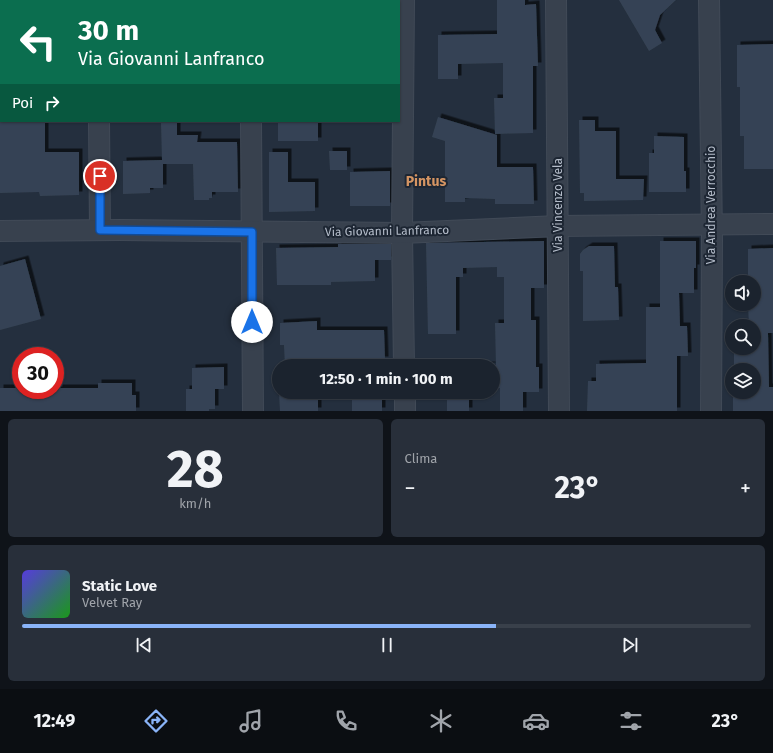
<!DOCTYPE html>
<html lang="it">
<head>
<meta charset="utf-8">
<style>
  body { margin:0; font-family:"Fira Sans",sans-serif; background:#282f3a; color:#f1f3f6; height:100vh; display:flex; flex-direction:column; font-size:15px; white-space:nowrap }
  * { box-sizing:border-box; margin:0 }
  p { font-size:13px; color:#a0a4aa }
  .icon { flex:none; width:22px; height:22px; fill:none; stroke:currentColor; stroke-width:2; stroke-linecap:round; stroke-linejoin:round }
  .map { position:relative; height:411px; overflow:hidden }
  .details { display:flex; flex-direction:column; gap:8px; padding:8px; background:#0f1319; flex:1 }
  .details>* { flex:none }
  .hud { position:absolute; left:0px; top:0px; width:400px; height:122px; box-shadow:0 1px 3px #0004,0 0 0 1px #39404a; background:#0b6e4f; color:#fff; overflow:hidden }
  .tools { position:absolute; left:725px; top:275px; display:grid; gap:8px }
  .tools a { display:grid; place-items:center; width:36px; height:36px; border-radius:50%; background:#1b232e; box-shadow:0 1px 3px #0004,0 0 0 1px #39404a; font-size:20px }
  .speed { position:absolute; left:12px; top:347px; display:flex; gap:8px; font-size:20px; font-weight:700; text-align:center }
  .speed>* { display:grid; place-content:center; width:52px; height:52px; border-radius:50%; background:#1b232e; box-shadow:0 1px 3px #0004,0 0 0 1px #39404a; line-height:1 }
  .speed .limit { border:6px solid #d22; background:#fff; color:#111 }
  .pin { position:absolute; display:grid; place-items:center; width:34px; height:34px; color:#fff; margin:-17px; border:2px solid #fff; border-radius:50%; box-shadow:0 1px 4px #0007 }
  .me { position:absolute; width:44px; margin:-22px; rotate:0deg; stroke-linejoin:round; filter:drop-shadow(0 0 3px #0008) }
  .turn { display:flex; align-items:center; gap:14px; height:84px; padding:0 12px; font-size:18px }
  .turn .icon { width:52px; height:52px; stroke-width:2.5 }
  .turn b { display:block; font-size:28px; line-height:34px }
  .then { display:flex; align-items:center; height:38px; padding:0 12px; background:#0003; gap:8px; font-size:15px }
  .big { font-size:30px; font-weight:700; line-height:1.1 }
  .details .tile { flex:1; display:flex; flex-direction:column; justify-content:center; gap:6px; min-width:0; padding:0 14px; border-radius:6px; background:#282f3a }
  .details .dial { align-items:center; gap:0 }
  .dial b { font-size:52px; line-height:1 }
  .song { display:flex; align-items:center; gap:12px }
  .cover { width:48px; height:48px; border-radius:6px; background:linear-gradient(135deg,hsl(250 70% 55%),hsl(120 70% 35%)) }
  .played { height:4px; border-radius:2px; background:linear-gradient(90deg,#8ab4f8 65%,#39404a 65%) }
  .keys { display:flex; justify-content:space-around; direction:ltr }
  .heat { display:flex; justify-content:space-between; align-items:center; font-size:22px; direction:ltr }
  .details .tiles { flex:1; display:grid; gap:8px; grid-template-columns:1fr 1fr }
  .tile:last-child { grid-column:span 2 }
  .trip { position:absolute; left:272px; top:359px; width:228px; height:40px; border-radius:20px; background:#1b232e; box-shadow:0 1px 3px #0004,0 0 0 1px #39404a; font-weight:700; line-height:40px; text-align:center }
  .menu { display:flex; height:64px; justify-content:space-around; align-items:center; background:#0b0e12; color:#a0a4aa }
  .menu .icon { width:28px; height:28px }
  .menu .current { color:#8ab4f8 }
  .menu b { font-size:18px; color:#f1f3f6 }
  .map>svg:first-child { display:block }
  .building { fill:#364354; filter:url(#shadow) }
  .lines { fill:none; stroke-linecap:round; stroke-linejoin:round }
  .minor-casing { stroke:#414a57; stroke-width:22 }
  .minor { stroke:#38414e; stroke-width:20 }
  .route-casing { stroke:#114b97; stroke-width:10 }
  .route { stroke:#1a73e8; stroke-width:7 }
  .labels { text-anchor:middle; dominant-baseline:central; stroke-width:4; stroke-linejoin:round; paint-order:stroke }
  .street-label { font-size:12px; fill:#b4bcc9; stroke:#1d2633 }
  .quarter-label { font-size:14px; font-weight:bold; fill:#d59563; stroke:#1d2633 }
</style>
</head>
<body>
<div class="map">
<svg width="773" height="411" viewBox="0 0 773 411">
  <defs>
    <filter id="shadow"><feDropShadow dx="3.5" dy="-3.5" stdDeviation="0" flood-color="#0009"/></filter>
  </defs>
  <rect width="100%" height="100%" fill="#242f3e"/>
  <g class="building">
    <path d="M 497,0 L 525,0 L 525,5 L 536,4 L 538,66 L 533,66 L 533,133 L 495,134 L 494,98 L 503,98 L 503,63 L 458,64 L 458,79 L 438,79 L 438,35 L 497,34 Z"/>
    <path d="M 619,0 L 676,0 L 660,15 L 655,30 L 662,43 L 649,51 Z"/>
    <path d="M 773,44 L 773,169 L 744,169 L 744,136 L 740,136 L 740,87 L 737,87 L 737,45 Z"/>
    <path d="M 438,117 L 497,135 L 497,167 L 533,167 L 534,204 L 495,204 L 495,199 L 465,198 L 465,202 L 445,202 L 445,141 L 432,137 Z"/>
    <path d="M 579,120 L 595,120 L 595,131 L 616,131 L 616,179 L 644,179 L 643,200 L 584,201 L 584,193 L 580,193 Z"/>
    <path d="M 0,121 L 45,121 L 45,152 L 79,152 L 79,195 L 40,196 L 39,192 L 0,193 Z"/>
    <rect x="278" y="121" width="40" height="20"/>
    <path d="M 161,122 L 177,122 L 177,135 L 198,135 L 197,142 L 237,142 L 238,192 L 212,192 L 212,198 L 209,198 L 209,200 L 194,200 L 193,164 L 163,164 L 163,188 L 150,188 L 150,193 L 123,194 L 123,161 L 162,160 Z"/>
    <path d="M 654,136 L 684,137 L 684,171 L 686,171 L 686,192 L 649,192 L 649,153 L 654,153 Z"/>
    <path d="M 329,151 L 347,151 L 347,170 L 330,170 Z"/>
    <path d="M 269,152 L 288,152 L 288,182 L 315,182 L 315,211 L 269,212 Z"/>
    <path d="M 390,171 L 390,206 L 350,206 L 350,172 Z"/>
    <path d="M 544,241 L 544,288 L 531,288 L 531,320 L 536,320 L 536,367 L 539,367 L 539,392 L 523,392 L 523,411 L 500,411 L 500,388 L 493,388 L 493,366 L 469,366 L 496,365 L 495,323 L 504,323 L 504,277 L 497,277 L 497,267 L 463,268 L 463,277 L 456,277 L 456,334 L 428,334 L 426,243 Z"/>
    <path d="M 660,241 L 696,241 L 696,268 L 694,268 L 694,293 L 679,293 L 680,326 L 687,326 L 688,356 L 677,356 L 677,411 L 587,411 L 588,381 L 596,381 L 596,364 L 646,363 L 646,307 L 660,307 Z"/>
    <path d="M 338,244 L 391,244 L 391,260 L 375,260 L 375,281 L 331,282 L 331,285 L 277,285 L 276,248 L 338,247 Z"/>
    <path d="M 589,246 L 614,246 L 615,287 L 618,287 L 619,320 L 583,321 L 583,271 L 580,271 L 580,254 L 583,250 Z"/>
    <path d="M 773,248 L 773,333 L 768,333 L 769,387 L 773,387 L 773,411 L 733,411 L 733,392 L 754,392 L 754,370 L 734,370 L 734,348 L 754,348 L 754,326 L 749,326 L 748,304 L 754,304 L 754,282 L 748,282 L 748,249 Z"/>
    <path d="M 25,259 L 41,319 L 0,330 L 0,266 Z"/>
    <path d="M 317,321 L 317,330 L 384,330 L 385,360 L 321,361 L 321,366 L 285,366 L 284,345 L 280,345 L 280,323 Z"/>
    <path d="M 224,367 L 224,389 L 215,389 L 215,409 L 209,409 L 209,411 L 186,411 L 186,389 L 192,389 L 192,368 Z"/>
    <path d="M 98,383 L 132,383 L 132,395 L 136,395 L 136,411 L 0,411 L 0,388 L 21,388 L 21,390 L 59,390 L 59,388 L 98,388 Z"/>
    <path d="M 279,392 L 318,392 L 318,411 L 280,411 Z"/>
    <rect x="352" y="392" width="30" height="19"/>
    <rect x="447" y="392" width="22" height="19"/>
  </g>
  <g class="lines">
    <g class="minor-casing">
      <g id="minor">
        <path d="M 98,0 L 98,1"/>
        <path d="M 250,0 L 250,1"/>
        <path d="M 404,0 L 402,233 L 404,366"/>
        <path d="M 556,0 L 559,411"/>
        <path d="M 709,0 L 712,241 L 711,411"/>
        <path d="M 99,121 L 100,230"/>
        <path d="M 251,121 L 253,411"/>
        <path d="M 0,231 L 120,230 L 402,233 L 558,226 L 773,224"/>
        <path d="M 405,392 L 405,411"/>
      </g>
    </g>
    <use href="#minor" class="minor"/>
  </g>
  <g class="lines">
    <g class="route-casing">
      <path id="route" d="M 100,176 L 100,230 L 252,232 L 252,322"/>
    </g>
    <use href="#route" class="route"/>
  </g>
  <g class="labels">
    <g class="street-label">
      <text transform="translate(558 205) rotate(-90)">Via Vincenzo Vela</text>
      <text transform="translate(711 205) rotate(-90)">Via Andrea Verrocchio</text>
      <text transform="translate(387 231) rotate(-1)">Via Giovanni Lanfranco</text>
    </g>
    <g class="quarter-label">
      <text x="426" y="181">Pintus</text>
    </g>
  </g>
</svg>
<div class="tools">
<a><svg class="icon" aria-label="sound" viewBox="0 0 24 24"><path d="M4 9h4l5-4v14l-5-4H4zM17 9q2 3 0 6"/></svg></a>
<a><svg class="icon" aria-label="search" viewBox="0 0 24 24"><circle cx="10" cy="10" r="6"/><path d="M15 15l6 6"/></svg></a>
<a><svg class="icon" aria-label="layers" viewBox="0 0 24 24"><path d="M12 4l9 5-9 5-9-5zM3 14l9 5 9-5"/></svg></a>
</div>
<div class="speed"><div class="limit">30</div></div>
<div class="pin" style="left:100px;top:176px;background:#d93025"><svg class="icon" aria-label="arrive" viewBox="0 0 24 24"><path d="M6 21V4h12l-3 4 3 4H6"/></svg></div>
<svg class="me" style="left:252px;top:322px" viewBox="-20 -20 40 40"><circle r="19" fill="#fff"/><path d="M0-13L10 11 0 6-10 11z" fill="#1a73e8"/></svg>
<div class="trip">12:50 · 1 min · 100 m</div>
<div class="hud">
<div class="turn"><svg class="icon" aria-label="left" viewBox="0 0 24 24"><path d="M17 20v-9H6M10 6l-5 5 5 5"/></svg><div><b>30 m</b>Via Giovanni Lanfranco</div></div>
<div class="then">Poi<svg class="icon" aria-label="right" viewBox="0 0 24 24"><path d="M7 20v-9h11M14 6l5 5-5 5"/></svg></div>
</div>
</div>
<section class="details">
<div class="tiles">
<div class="tile dial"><b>28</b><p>km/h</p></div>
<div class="tile"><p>Clima</p>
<div class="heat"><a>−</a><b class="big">23°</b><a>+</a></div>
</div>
<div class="tile">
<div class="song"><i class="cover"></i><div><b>Static Love</b><p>Velvet Ray</p></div></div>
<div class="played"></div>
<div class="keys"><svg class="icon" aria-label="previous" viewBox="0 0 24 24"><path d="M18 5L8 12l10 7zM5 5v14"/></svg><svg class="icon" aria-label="pause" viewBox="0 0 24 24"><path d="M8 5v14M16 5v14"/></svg><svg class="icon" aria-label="next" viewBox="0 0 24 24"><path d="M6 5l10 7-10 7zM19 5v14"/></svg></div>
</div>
</div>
</section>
<nav class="menu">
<b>12:49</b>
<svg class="icon current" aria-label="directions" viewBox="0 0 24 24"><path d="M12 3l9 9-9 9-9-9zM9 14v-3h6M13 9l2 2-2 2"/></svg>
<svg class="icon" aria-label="music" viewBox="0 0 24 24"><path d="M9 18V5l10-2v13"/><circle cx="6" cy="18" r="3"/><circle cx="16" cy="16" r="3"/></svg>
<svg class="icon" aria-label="phone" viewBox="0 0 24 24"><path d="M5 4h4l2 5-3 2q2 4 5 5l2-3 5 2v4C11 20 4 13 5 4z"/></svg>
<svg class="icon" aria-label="climate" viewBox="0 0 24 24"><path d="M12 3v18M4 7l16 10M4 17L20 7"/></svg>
<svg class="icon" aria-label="car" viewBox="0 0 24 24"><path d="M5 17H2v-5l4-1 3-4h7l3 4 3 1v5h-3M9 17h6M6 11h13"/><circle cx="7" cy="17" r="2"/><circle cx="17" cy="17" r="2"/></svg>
<svg class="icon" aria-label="filters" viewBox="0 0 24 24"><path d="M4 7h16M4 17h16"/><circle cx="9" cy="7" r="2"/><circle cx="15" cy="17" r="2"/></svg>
<b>23°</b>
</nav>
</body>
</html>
